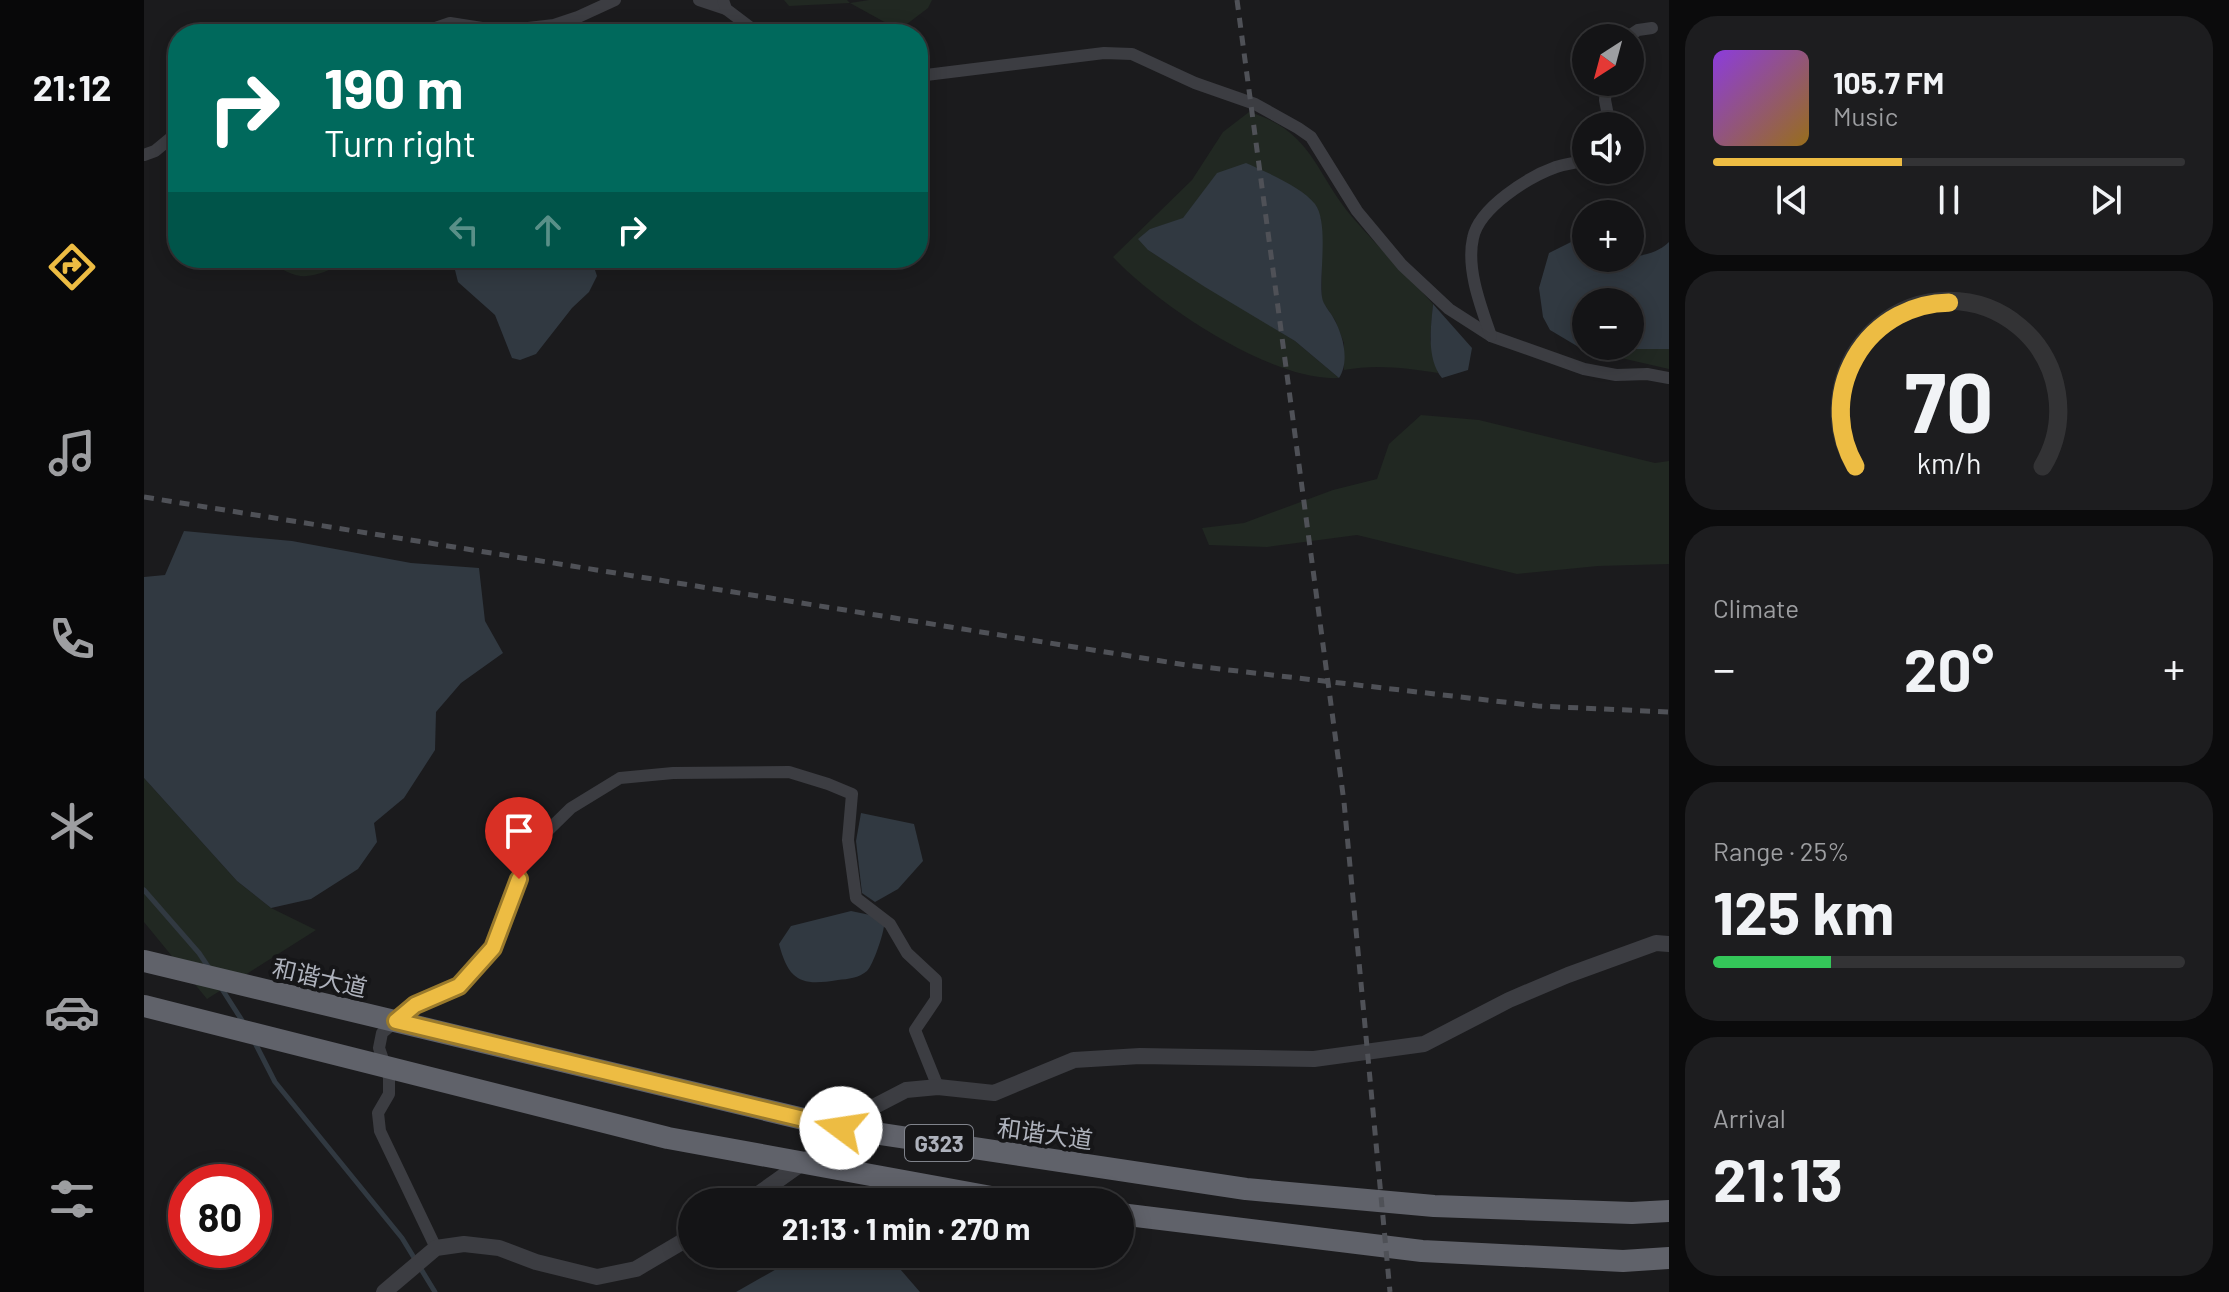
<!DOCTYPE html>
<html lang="en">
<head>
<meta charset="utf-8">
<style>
  body { margin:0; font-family:Barlow,"Noto Sans SC",sans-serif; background:#1d1d1f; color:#f1f3f6; height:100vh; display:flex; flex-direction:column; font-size:30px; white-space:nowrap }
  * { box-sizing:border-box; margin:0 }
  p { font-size:26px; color:#9d9ea1 }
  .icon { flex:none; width:44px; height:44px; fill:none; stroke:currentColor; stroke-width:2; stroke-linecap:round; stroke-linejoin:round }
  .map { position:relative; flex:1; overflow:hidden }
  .side { display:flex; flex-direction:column; gap:16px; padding:16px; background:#0b0b0c; width:560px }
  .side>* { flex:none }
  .top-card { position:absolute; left:24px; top:24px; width:760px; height:244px; border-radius:32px; box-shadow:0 4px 20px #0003,0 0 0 2px #333335; background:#00695c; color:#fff; overflow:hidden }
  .needle { width:52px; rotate:216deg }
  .fabs { position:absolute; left:1428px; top:24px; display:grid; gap:16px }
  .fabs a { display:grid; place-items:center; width:72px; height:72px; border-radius:50%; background:#141416; box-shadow:0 4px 20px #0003,0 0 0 2px #333335; font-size:40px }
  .speed { position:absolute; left:24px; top:1164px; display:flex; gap:16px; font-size:40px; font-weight:700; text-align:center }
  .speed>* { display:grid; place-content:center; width:104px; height:104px; border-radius:50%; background:#141416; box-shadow:0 4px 20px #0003,0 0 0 2px #333335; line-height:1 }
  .speed .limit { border:12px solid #d22; background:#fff; color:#111 }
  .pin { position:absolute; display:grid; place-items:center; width:68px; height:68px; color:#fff; margin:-82px -34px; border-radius:50% 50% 50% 0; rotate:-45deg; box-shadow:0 0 8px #0007 }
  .pin .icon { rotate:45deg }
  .me { position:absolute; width:88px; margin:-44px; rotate:284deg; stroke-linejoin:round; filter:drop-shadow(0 0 6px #0008) }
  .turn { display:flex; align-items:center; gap:28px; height:168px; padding:0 24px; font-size:36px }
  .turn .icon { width:104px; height:104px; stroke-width:2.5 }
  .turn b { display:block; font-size:56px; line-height:68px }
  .lanes { display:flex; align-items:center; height:76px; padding:0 24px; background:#0003; justify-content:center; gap:40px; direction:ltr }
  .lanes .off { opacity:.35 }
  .big { font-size:60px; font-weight:700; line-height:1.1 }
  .side .tile { flex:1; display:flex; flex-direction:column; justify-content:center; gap:12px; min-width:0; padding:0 28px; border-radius:32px; background:#1d1d1f }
  .side .dial { align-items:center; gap:0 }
  .dial svg { height:208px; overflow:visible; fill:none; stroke:#333335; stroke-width:7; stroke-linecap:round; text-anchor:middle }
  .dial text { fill:#f1f3f6; stroke:none }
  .song { display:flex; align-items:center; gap:24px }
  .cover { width:96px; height:96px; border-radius:12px; background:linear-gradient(135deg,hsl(270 70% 55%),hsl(40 70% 35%)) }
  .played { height:8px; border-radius:4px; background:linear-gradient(90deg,#edbc43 40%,#333335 40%) }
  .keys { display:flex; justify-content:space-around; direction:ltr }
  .heat { display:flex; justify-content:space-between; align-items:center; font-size:44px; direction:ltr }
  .charge { height:12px; border-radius:6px; background:linear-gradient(90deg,#34c759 25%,#333335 0) }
  .trip { position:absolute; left:534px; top:1188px; width:456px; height:80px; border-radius:40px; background:#141416; box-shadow:0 4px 20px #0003,0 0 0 2px #333335; font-weight:700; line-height:80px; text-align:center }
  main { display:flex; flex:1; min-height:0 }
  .tabs { display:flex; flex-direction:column; width:144px; justify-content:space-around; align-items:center; background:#080809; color:#9d9ea1 }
  .tabs .icon { width:56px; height:56px }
  .tabs .on { color:#edbc43 }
  .tabs b { font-size:36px; color:#f1f3f6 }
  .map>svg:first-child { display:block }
  .green { fill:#212822 }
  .water { fill:#313941; fill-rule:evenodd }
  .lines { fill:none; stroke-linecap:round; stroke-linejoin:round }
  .stream { stroke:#313941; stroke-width:5 }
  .minor { stroke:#3c3d42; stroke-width:12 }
  .tertiary { stroke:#3c3d42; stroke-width:16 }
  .trunk { stroke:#60626a; stroke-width:22 }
  .rail { stroke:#4f5157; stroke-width:5; stroke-dasharray:10 8; stroke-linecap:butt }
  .route-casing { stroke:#9a7a2c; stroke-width:20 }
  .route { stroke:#edbc43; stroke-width:14 }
  .labels { text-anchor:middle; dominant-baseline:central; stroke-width:8; stroke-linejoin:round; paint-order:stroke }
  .shield { fill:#161618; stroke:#80838b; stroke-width:2 }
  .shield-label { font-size:22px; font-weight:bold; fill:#aeb2bc }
  .street-label { font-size:24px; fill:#aeb2bc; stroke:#161618 }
</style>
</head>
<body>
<main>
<nav class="tabs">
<b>21:12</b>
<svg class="icon on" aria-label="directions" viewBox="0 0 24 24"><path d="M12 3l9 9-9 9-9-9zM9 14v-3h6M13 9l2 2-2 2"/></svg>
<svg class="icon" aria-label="music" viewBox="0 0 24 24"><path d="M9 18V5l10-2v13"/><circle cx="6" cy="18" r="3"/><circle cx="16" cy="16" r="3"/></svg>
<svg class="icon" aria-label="phone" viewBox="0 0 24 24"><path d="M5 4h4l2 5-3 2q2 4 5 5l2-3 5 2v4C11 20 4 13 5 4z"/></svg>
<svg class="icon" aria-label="climate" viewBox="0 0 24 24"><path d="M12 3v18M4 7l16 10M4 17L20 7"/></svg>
<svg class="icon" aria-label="car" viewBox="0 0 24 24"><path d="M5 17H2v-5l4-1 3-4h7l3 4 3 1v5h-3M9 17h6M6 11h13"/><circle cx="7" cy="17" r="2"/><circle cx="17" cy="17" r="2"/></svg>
<svg class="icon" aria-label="filters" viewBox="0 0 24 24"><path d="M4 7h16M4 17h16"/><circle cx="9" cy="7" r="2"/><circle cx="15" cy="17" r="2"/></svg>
</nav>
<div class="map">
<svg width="1525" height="1292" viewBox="0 0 1525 1292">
  <rect width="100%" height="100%" fill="#1b1b1d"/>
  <g class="green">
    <path d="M 640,0 L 703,0 L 706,3 L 725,0 L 788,0 L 784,8 L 755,30 L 706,3 L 645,6 Z"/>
    <path d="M 1105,112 C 1169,131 1171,174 1209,218 C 1235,248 1263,275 1289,304 L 1286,339 L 1294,373 C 1262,368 1232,364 1200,370 L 1200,343 L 1191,320 L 1178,301 L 1177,218 L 1073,174 L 1039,219 L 1006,229 L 1004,250 L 1151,341 L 1195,378 C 1128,382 1014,305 969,257 L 1048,180 L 1079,132 Z"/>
    <path d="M 121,258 L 206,258 L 205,262 C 165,278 158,285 121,258 Z"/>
    <path d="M 1438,349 L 1525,349 L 1525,369 Z"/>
    <path d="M 1277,415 L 1335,420 L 1511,463 L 1525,461 L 1525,564 L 1454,566 L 1373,574 L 1213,535 L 1123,547 L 1065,545 L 1058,528 L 1100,523 L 1189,490 L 1233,479 L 1245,444 Z"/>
    <path d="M 0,778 L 93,881 L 127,908 L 172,930 L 63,999 L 0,922 Z"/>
  </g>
  <g class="water">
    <path d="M 1102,163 C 1122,172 1158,187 1171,204 C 1185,223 1175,273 1178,297 C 1179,305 1186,311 1190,319 C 1199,335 1206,361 1195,378 L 1151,341 L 1061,287 L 1004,250 L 994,239 L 1006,229 L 1039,218 L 1073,173 Z"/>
    <path d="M 1427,242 L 1442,245 L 1442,258 C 1468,258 1506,261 1525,242 L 1525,349 L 1438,349 L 1406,330 L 1399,317 L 1395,288 L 1405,253 ZM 1486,302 L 1486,346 L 1442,346 L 1442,302 Z"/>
    <path d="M 308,258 L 434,260 L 450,267 L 453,276 L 445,292 L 428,308 L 392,354 L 376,360 L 368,358 L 351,315 L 314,282 Z"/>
    <path d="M 1289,304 L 1328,348 L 1324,370 L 1298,378 C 1282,358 1287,327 1289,304 Z"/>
    <path d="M 40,531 L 148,541 L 267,563 L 335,568 L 341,621 L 359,653 L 317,683 L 292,712 L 291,750 L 260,798 L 230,823 L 233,842 L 214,869 L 167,899 L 127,908 L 93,881 L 0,778 L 0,577 L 21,575 Z"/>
    <path d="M 717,813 L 770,824 L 779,861 L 754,889 L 731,902 L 718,893 L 712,841 Z"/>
    <path d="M 707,911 L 726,915 L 740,925 C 740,933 729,965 723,971 C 715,978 704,979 694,980 C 658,986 645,982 635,944 L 647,926 Z"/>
    <path d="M 659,1254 L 743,1254 L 776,1292 L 592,1292 Z"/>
  </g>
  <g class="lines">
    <g class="stream">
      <path d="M 0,890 L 55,953 L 65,968"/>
      <path d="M 76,986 L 99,1022"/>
      <path d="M 110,1041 L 131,1082 L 258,1238 L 291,1292"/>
    </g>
    <g class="minor">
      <path d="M 555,0 L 582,9"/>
      <path d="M 579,0 L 582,9 L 615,34"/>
      <path d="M 274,34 L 306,23 L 357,31 L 410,25 L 434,17 L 471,0"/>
      <path d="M 1482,38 L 1494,30 L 1508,28"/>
      <path d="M 774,76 L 960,53 L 988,54 L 1051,83 L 1111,104 L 1154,128 L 1167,137 L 1213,211 L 1258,265 L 1305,309 L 1347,336 L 1440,369 L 1472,375 L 1503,374 L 1525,378"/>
      <path d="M 1463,82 L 1461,100 L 1466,126"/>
      <path d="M 0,155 L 11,151 L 34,132"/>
      <path d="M 1347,336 C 1337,307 1322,269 1329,238 C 1335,208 1384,177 1412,167 C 1421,164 1432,163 1442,160"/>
      <path d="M 292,1248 L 236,1131 L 234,1113 L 245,1094 L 245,1077 L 235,1048 L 238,1033 L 271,1005 L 315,986 L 349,948 L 384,850 L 427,808 L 476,778 L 529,773 L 645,772 L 684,784 L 708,794 L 704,840 L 712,898 L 746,924 L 763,953 L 792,980 L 792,999 L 771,1030 L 794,1087"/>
    </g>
    <g class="tertiary">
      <path d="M 603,1202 L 668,1156 L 706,1119 L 762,1090 L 794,1087 L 850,1093 L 930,1060 L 996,1056 L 1170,1059 L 1280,1044 L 1365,1000 L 1424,975 L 1512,943 L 1525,944"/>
      <path d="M 240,1292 L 292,1248 L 320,1244 L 355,1248 L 392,1262 L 453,1277 L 492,1269 L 548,1236"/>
    </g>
    <g class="trunk">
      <path d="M 0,961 L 697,1128 L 1102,1189 L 1290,1206 L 1488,1213 L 1525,1211"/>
      <path d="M 0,1006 L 524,1138 L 874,1202"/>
      <path d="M 976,1214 L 1278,1251 L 1479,1261 L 1525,1258"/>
    </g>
    <g class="rail">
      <path d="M 1093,0 L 1200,802 L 1246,1292"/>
      <path d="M 0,497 L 1042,665 L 1394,706 L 1525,712"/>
    </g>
  </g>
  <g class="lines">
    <g class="route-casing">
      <path id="route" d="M 375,879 L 349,948 L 315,986 L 271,1005 L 252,1021 L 697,1128"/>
    </g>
    <use href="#route" class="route"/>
  </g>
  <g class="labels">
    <rect class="shield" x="761" y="1125" width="68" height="36" rx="6"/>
    <g class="shield-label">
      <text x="795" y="1143">G323</text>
    </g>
    <g class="street-label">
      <text transform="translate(176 977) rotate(13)">和谐大道</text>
      <text transform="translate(901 1133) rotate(8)">和谐大道</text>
    </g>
  </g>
</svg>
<div class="fabs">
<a><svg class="needle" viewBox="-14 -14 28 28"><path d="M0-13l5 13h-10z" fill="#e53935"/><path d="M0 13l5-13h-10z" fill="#9d9ea1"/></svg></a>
<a><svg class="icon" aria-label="sound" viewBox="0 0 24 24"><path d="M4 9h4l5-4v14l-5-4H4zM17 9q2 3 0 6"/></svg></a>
<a>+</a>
<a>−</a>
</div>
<div class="speed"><div class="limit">80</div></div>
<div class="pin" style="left:375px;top:879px;background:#d93025"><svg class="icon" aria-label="arrive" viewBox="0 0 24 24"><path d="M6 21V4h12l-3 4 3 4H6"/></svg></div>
<svg class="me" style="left:697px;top:1128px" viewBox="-20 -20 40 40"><circle r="19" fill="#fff"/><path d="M0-13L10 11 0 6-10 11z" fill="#edbc43"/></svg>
<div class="trip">21:13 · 1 min · 270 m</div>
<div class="top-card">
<div class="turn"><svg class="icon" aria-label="right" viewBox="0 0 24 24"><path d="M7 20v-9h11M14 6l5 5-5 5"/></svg><div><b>190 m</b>Turn right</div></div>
<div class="lanes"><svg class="icon off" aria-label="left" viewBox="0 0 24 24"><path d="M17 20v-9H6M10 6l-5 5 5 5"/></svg><svg class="icon off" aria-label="ahead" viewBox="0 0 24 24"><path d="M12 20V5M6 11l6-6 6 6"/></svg><svg class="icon" aria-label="right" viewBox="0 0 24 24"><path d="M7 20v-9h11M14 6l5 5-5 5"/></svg></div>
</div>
</div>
<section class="side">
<div class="tile">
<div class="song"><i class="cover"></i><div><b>105.7 FM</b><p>Music</p></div></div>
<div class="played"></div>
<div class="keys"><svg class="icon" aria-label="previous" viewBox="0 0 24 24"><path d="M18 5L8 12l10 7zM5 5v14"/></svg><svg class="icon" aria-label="pause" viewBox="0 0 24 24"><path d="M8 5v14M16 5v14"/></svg><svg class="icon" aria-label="next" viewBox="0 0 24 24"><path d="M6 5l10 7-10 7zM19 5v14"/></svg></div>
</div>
<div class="tile dial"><svg viewBox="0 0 100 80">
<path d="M14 69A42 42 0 1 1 86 69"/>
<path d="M14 69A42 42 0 0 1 50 6" stroke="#edbc43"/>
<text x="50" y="56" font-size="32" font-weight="700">70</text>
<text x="50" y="72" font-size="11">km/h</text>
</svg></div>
<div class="tile"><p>Climate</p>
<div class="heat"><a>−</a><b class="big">20°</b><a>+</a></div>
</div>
<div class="tile"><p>Range · 25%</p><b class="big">125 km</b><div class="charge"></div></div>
<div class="tile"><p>Arrival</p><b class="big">21:13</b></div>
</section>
</main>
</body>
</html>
